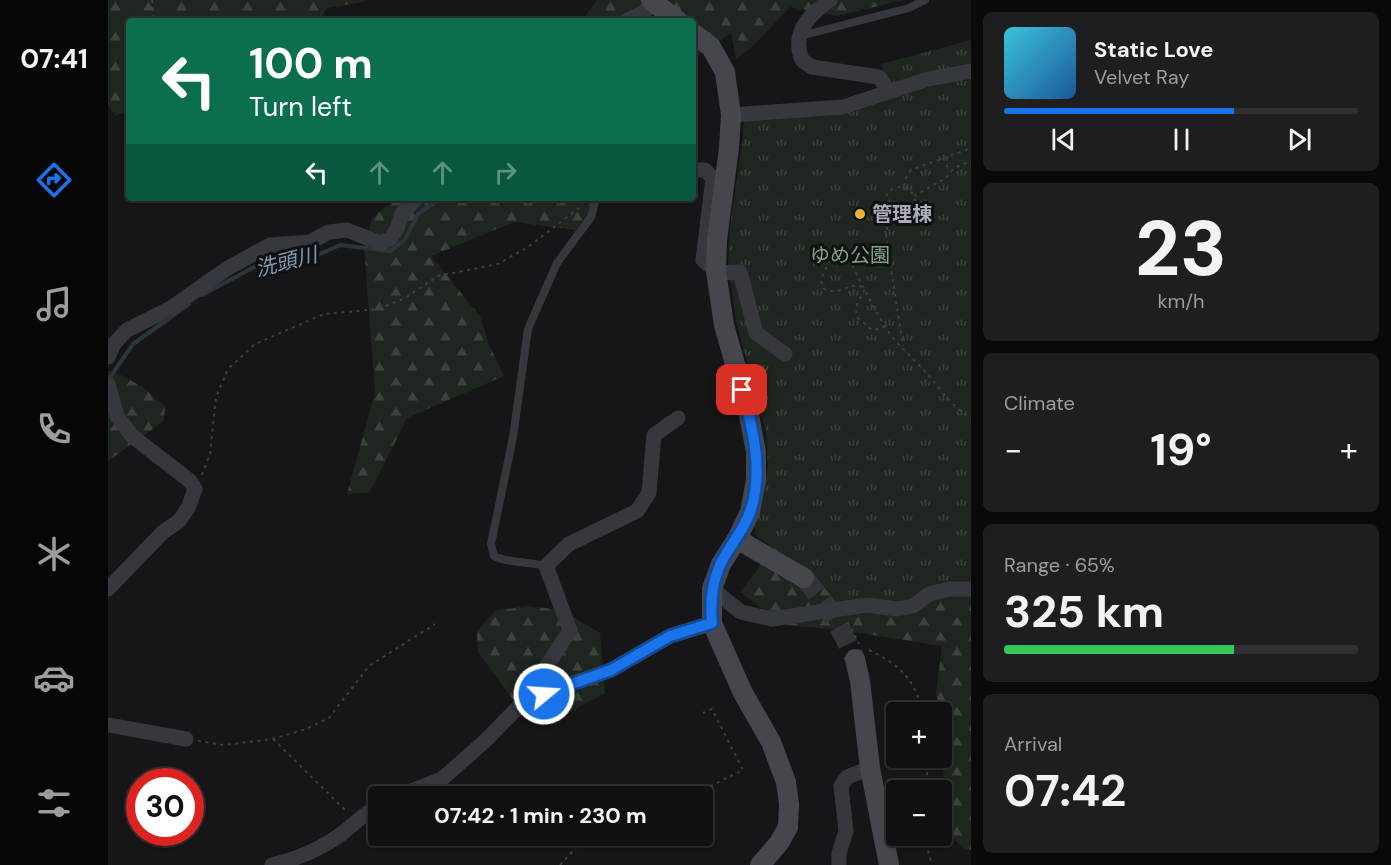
<!DOCTYPE html>
<html lang="en">
<head>
<meta charset="utf-8">
<style>
  body { margin:0; font-family:"DM Sans","Noto Sans JP",sans-serif; background:#1e1e20; color:#f1f3f6; height:100vh; display:flex; flex-direction:column; font-size:22px; white-space:nowrap }
  * { box-sizing:border-box; margin:0 }
  p { font-size:20px; color:#9c9d9f }
  .icon { flex:none; width:33px; height:33px; fill:none; stroke:currentColor; stroke-width:2; stroke-linecap:round; stroke-linejoin:round }
  .map { position:relative; flex:1; overflow:hidden }
  .details { display:flex; flex-direction:column; gap:12px; padding:12px; background:#09090a; width:420px }
  .details>* { flex:none }
  .banner { position:absolute; left:18px; top:18px; width:570px; height:183px; border-radius:6px; box-shadow:0 2px 4px #0004,0 0 0 2px #303032; background:#0b6e4f; color:#fff; overflow:hidden }
  .fabs { position:absolute; left:778px; top:702px; display:grid; gap:12px }
  .fabs a { display:grid; place-items:center; width:66px; height:66px; border-radius:6px; background:#101012; box-shadow:0 2px 4px #0004,0 0 0 2px #303032; font-size:30px }
  .speed { position:absolute; left:18px; top:768px; display:flex; gap:12px; font-size:30px; font-weight:700; text-align:center }
  .speed>* { display:grid; place-content:center; width:78px; height:78px; border-radius:50%; background:#101012; box-shadow:0 2px 4px #0004,0 0 0 2px #303032; line-height:1 }
  .speed .limit { border:9px solid #d22; background:#fff; color:#111 }
  .pin { position:absolute; display:grid; place-items:center; width:51px; height:51px; color:#fff; margin:-26px; border-radius:12px; box-shadow:0 3px 9px #0006 }
  .me { position:absolute; width:66px; margin:-33px; rotate:72deg; stroke-linejoin:round; filter:drop-shadow(0 0 4px #0008) }
  .turn { display:flex; align-items:center; gap:21px; height:126px; padding:0 24px; font-size:27px }
  .turn .icon { width:78px; height:78px; stroke-width:2.5 }
  .turn b { display:block; font-size:42px; line-height:51px }
  .lanes { display:flex; align-items:center; height:57px; padding:0 24px; background:#0003; justify-content:center; gap:30px; direction:ltr }
  .lanes .off { opacity:.35 }
  .big { font-size:45px; font-weight:700; line-height:1.1 }
  .details .tile { flex:1; display:flex; flex-direction:column; justify-content:center; gap:9px; min-width:0; padding:0 21px; border-radius:9px; background:#1e1e20 }
  .details .dial { align-items:center; gap:0 }
  .dial b { font-size:78px; line-height:1 }
  .song { display:flex; align-items:center; gap:18px }
  .cover { width:72px; height:72px; border-radius:9px; background:linear-gradient(135deg,hsl(190 70% 55%),hsl(210 70% 35%)) }
  .played { height:6px; border-radius:3px; background:linear-gradient(90deg,#1a73e8 65%,#303032 65%) }
  .keys { display:flex; justify-content:space-around; direction:ltr }
  .heat { display:flex; justify-content:space-between; align-items:center; font-size:33px; direction:ltr }
  .charge { height:9px; border-radius:4px; background:linear-gradient(90deg,#34c759 65%,#303032 0) }
  .trip { position:absolute; left:260px; top:786px; width:345px; height:60px; border-radius:6px; background:#101012; box-shadow:0 2px 4px #0004,0 0 0 2px #303032; font-weight:700; line-height:60px; text-align:center }
  main { display:flex; flex:1; min-height:0 }
  .tabs { display:flex; flex-direction:column; width:108px; justify-content:space-around; align-items:center; background:#060607; color:#9c9d9f }
  .tabs .icon { width:42px; height:42px }
  .tabs .active { color:#1a73e8 }
  .tabs b { font-size:27px; color:#f1f3f6 }
  .map>svg:first-child { display:block }
  .forest { fill:url(#forest-firs) }
  .park { fill:url(#park-tufts) }
  .lines { fill:none; stroke-linecap:round; stroke-linejoin:round }
  .stream { stroke:#2c353c; stroke-width:4 }
  .secondary-tunnel { stroke:#333438; stroke-width:20; stroke-dasharray:20 10; stroke-linecap:butt }
  .path { stroke:#3d3f44; stroke-width:2; stroke-dasharray:3 4.5; stroke-linecap:butt }
  .lane { stroke:#37383d; stroke-width:8 }
  .street { stroke:#37383d; stroke-width:15 }
  .secondary { stroke:#45474d; stroke-width:20 }
  .secondary-bridge { stroke:#45474d; stroke-width:20 }
  .route-casing { stroke:#114b97; stroke-width:15 }
  .route { stroke:#1a73e8; stroke-width:10 }
  .poi-dot { fill:#f2b134; stroke:#111113; stroke-width:2 }
  .labels { text-anchor:middle; dominant-baseline:central; stroke-width:6; stroke-linejoin:round; paint-order:stroke }
  .poi-label { font-size:20px; font-weight:bold; fill:#a8adb8; stroke:#111113; text-anchor:start }
  .park-label { font-size:20px; fill:#7fa381; stroke:#111113 }
  .water-label { font-size:21px; font-style:italic; fill:#7f9bb3; stroke:#111113 }
</style>
</head>
<body>
<main>
<nav class="tabs">
<b>07:41</b>
<svg class="icon active" aria-label="directions" viewBox="0 0 24 24"><path d="M12 3l9 9-9 9-9-9zM9 14v-3h6M13 9l2 2-2 2"/></svg>
<svg class="icon" aria-label="music" viewBox="0 0 24 24"><path d="M9 18V5l10-2v13"/><circle cx="6" cy="18" r="3"/><circle cx="16" cy="16" r="3"/></svg>
<svg class="icon" aria-label="phone" viewBox="0 0 24 24"><path d="M5 4h4l2 5-3 2q2 4 5 5l2-3 5 2v4C11 20 4 13 5 4z"/></svg>
<svg class="icon" aria-label="climate" viewBox="0 0 24 24"><path d="M12 3v18M4 7l16 10M4 17L20 7"/></svg>
<svg class="icon" aria-label="car" viewBox="0 0 24 24"><path d="M5 17H2v-5l4-1 3-4h7l3 4 3 1v5h-3M9 17h6M6 11h13"/><circle cx="7" cy="17" r="2"/><circle cx="17" cy="17" r="2"/></svg>
<svg class="icon" aria-label="filters" viewBox="0 0 24 24"><path d="M4 7h16M4 17h16"/><circle cx="9" cy="7" r="2"/><circle cx="15" cy="17" r="2"/></svg>
</nav>
<div class="map">
<svg width="863" height="865" viewBox="0 0 863 865">
  <defs>
    <pattern id="forest-firs" width="22" height="20" patternUnits="userSpaceOnUse" patternTransform="scale(1.5)"><rect width="22" height="20" fill="#1e261f"/><path d="M5 1l3.5 6h-7zM16 11l3.5 6h-7z" fill="#3c433d"/></pattern>
    <pattern id="park-tufts" width="24" height="20" patternUnits="userSpaceOnUse" patternTransform="scale(1.5)"><rect width="24" height="20" fill="#1e261f"/><path d="M3 7l-1-3M5 7V3M7 7l1-3M15 17l-1-3M17 17v-4M19 17l1-3" fill="none" stroke="#3c433d"/></pattern>
  </defs>
  <rect width="100%" height="100%" fill="#161618"/>
  <g class="forest">
    <path d="M 0,0 L 258,0 L 255,2 L 219,8 L 211,21 L 21,21 L 21,110 L 7,116 L 0,105 Z"/>
    <path d="M 489,0 L 795,0 L 729,16 L 682,7 L 644,47 L 628,59 L 623,33 L 585,59 L 585,21 L 474,21 Z"/>
    <path d="M 291,198 L 490,198 L 468,230 L 406,222 L 323,256 L 372,316 L 380,342 L 396,376 L 299,418 L 262,492 L 239,494 L 267,393 L 256,245 L 264,218 L 281,204 Z"/>
    <path d="M 0,371 L 5,371 L 35,387 L 57,406 L 56,421 L 0,461 Z"/>
    <path d="M 697,508 L 863,571 L 863,850 L 854,848 L 834,823 L 837,725 L 828,693 L 834,646 L 733,630 L 676,625 L 632,592 Z"/>
    <path d="M 418,606 L 454,610 L 492,633 L 497,693 L 458,714 L 435,716 L 411,708 L 370,652 L 369,631 L 387,611 Z"/>
  </g>
  <path class="park" d="M 863,40 L 863,585 L 829,585 L 803,598 L 795,599 L 764,598 L 728,602 C 708,574 676,555 648,536 L 646,524 L 654,501 L 660,466 L 658,432 L 628,321 L 620,265 L 622,227 L 635,137 L 636,107 L 734,100 L 781,84 L 773,64 Z"/>
  <g class="lines">
    <g class="stream">
      <path d="M 544,21 L 553,15"/>
      <path d="M 94,295 L 148,266 L 172,259 L 201,259 L 232,245 L 282,251 L 296,241 L 310,214 L 333,198"/>
      <path d="M 0,380 L 25,344 L 81,304"/>
    </g>
    <path class="secondary-tunnel" d="M 696,578 C 719,603 733,629 747,659"/>
    <g class="path">
      <path d="M 44,0 L 46,21"/>
      <path d="M 835,158 L 842,172"/>
      <path d="M 796,186 L 798,178 L 803,170 L 863,148"/>
      <circle cx="792" cy="202" r="15"/>
      <path d="M 806,196 L 838,178 L 846,168 L 863,161"/>
      <path d="M 781,212 L 778,236 L 795,346"/>
      <path d="M 777,326 L 771,329 L 764,330 L 749,317 L 748,307 L 757,288 C 740,281 738,292 725,291 C 697,290 728,253 734,245 C 748,272 763,305 780,331 C 791,347 808,361 821,376 C 837,394 842,405 863,418"/>
      <path d="M 94,475 L 102,454 L 108,397 L 120,369 L 147,344 L 216,314 L 271,309 L 297,298 L 330,276 L 390,264 L 420,247 L 475,205"/>
      <path d="M 740,622 L 751,644"/>
      <path d="M 761,650 C 793,666 805,677 815,712"/>
      <path d="M 165,739 L 238,811"/>
      <path d="M 90,741 L 116,745 L 165,739 L 198,729 L 221,718 L 261,666 L 327,624"/>
      <path d="M 817,790 L 821,758"/>
      <path d="M 544,796 L 555,793 L 581,794 L 592,791 L 635,770 L 604,709 L 595,713"/>
      <path d="M 816,836 L 824,865"/>
      <path d="M 452,865 L 475,840 L 483,836"/>
    </g>
    <g class="lane">
      <path d="M 692,36 L 801,8 L 817,0"/>
      <path d="M 438,566 C 423,562 398,563 386,556 L 383,544 L 405,437 L 420,329 L 449,263 L 483,217 L 488,198"/>
    </g>
    <g class="street">
      <path d="M 722,0 C 701,15 683,33 694,60 L 704,67 L 771,77 L 781,92"/>
      <path d="M 518,21 L 536,12 L 546,0"/>
      <path d="M 623,115 L 735,107 L 820,79 L 863,71"/>
      <path d="M 585,170 L 597,170 L 605,178 L 595,260 L 608,271"/>
      <path d="M 609,273 L 632,272 L 648,333 L 677,354"/>
      <path d="M 0,357 L 6,344 L 19,330 L 63,308 L 120,268 L 162,245 L 202,242 L 221,232 L 239,230 L 272,243 L 282,239 L 289,229 L 294,213 L 309,198"/>
      <path d="M 0,384 L 9,416 L 24,436 L 82,481 L 87,489 L 80,508 L 71,521 L 55,532 L 0,589"/>
      <path d="M 604,589 L 633,612 L 664,619 L 759,605 L 789,609 L 805,606 L 821,594 L 841,589 L 863,589"/>
      <path d="M 417,700 L 462,630 L 438,566 L 461,544 L 529,511 L 541,493 L 546,435 L 570,418"/>
      <path d="M 0,725 L 78,739"/>
      <path d="M 290,796 L 334,779 L 377,741 L 417,700 L 503,670 L 562,636 L 604,623"/>
      <path d="M 164,865 C 189,859 215,848 236,832 C 247,823 257,813 270,806"/>
      <path d="M 731,865 L 731,853 L 738,831 L 733,786 L 739,777 L 762,768"/>
    </g>
    <g class="secondary">
      <path d="M 585,33 L 603,47 L 617,72 L 623,115 L 621,148 L 609,240 L 608,271 L 616,325 L 640,410 L 648,452 L 648,480 L 642,512 L 629,539 L 613,564 L 604,589 L 604,623 L 635,693 L 663,742 L 678,782 L 681,804 L 680,827 L 671,843 L 652,865"/>
      <path d="M 629,539 L 696,578"/>
      <path d="M 747,659 L 752,681 L 762,768 L 781,865"/>
    </g>
    <path class="secondary-bridge" d="M 543,0 L 570,21"/>
  </g>
  <g class="lines">
    <g class="route-casing">
      <path id="route" d="M 436,694 L 503,670 L 562,636 L 604,623 C 602,603 604,583 612,565 C 621,546 635,532 642,512 C 656,473 645,428 634,390"/>
    </g>
    <use href="#route" class="route"/>
  </g>
  <circle class="poi-dot" cx="752" cy="214" r="6"/>
  <g class="labels">
    <g class="poi-label">
      <text x="764" y="214">管理棟</text>
    </g>
    <g class="park-label">
      <text x="742" y="255">ゆめ公園</text>
    </g>
    <g class="water-label">
      <text transform="translate(178 262) rotate(-14)">洗頭川</text>
    </g>
  </g>
</svg>
<div class="fabs">
<a>+</a>
<a>−</a>
</div>
<div class="speed"><div class="limit">30</div></div>
<div class="pin" style="left:634px;top:390px;background:#d93025"><svg class="icon" aria-label="arrive" viewBox="0 0 24 24"><path d="M6 21V4h12l-3 4 3 4H6"/></svg></div>
<svg class="me" style="left:436px;top:694px" viewBox="-20 -20 40 40"><circle r="17" fill="#1a73e8" stroke="#fff" stroke-width="3"/><path d="M0-11L8 9 0 5-8 9z" fill="#fff"/></svg>
<div class="trip">07:42 · 1 min · 230 m</div>
<div class="banner">
<div class="turn"><svg class="icon" aria-label="left" viewBox="0 0 24 24"><path d="M17 20v-9H6M10 6l-5 5 5 5"/></svg><div><b>100 m</b>Turn left</div></div>
<div class="lanes"><svg class="icon" aria-label="left" viewBox="0 0 24 24"><path d="M17 20v-9H6M10 6l-5 5 5 5"/></svg><svg class="icon off" aria-label="ahead" viewBox="0 0 24 24"><path d="M12 20V5M6 11l6-6 6 6"/></svg><svg class="icon off" aria-label="ahead" viewBox="0 0 24 24"><path d="M12 20V5M6 11l6-6 6 6"/></svg><svg class="icon off" aria-label="right" viewBox="0 0 24 24"><path d="M7 20v-9h11M14 6l5 5-5 5"/></svg></div>
</div>
</div>
<section class="details">
<div class="tile">
<div class="song"><i class="cover"></i><div><b>Static Love</b><p>Velvet Ray</p></div></div>
<div class="played"></div>
<div class="keys"><svg class="icon" aria-label="previous" viewBox="0 0 24 24"><path d="M18 5L8 12l10 7zM5 5v14"/></svg><svg class="icon" aria-label="pause" viewBox="0 0 24 24"><path d="M8 5v14M16 5v14"/></svg><svg class="icon" aria-label="next" viewBox="0 0 24 24"><path d="M6 5l10 7-10 7zM19 5v14"/></svg></div>
</div>
<div class="tile dial"><b>23</b><p>km/h</p></div>
<div class="tile"><p>Climate</p>
<div class="heat"><a>−</a><b class="big">19°</b><a>+</a></div>
</div>
<div class="tile"><p>Range · 65%</p><b class="big">325 km</b><div class="charge"></div></div>
<div class="tile"><p>Arrival</p><b class="big">07:42</b></div>
</section>
</main>
</body>
</html>
